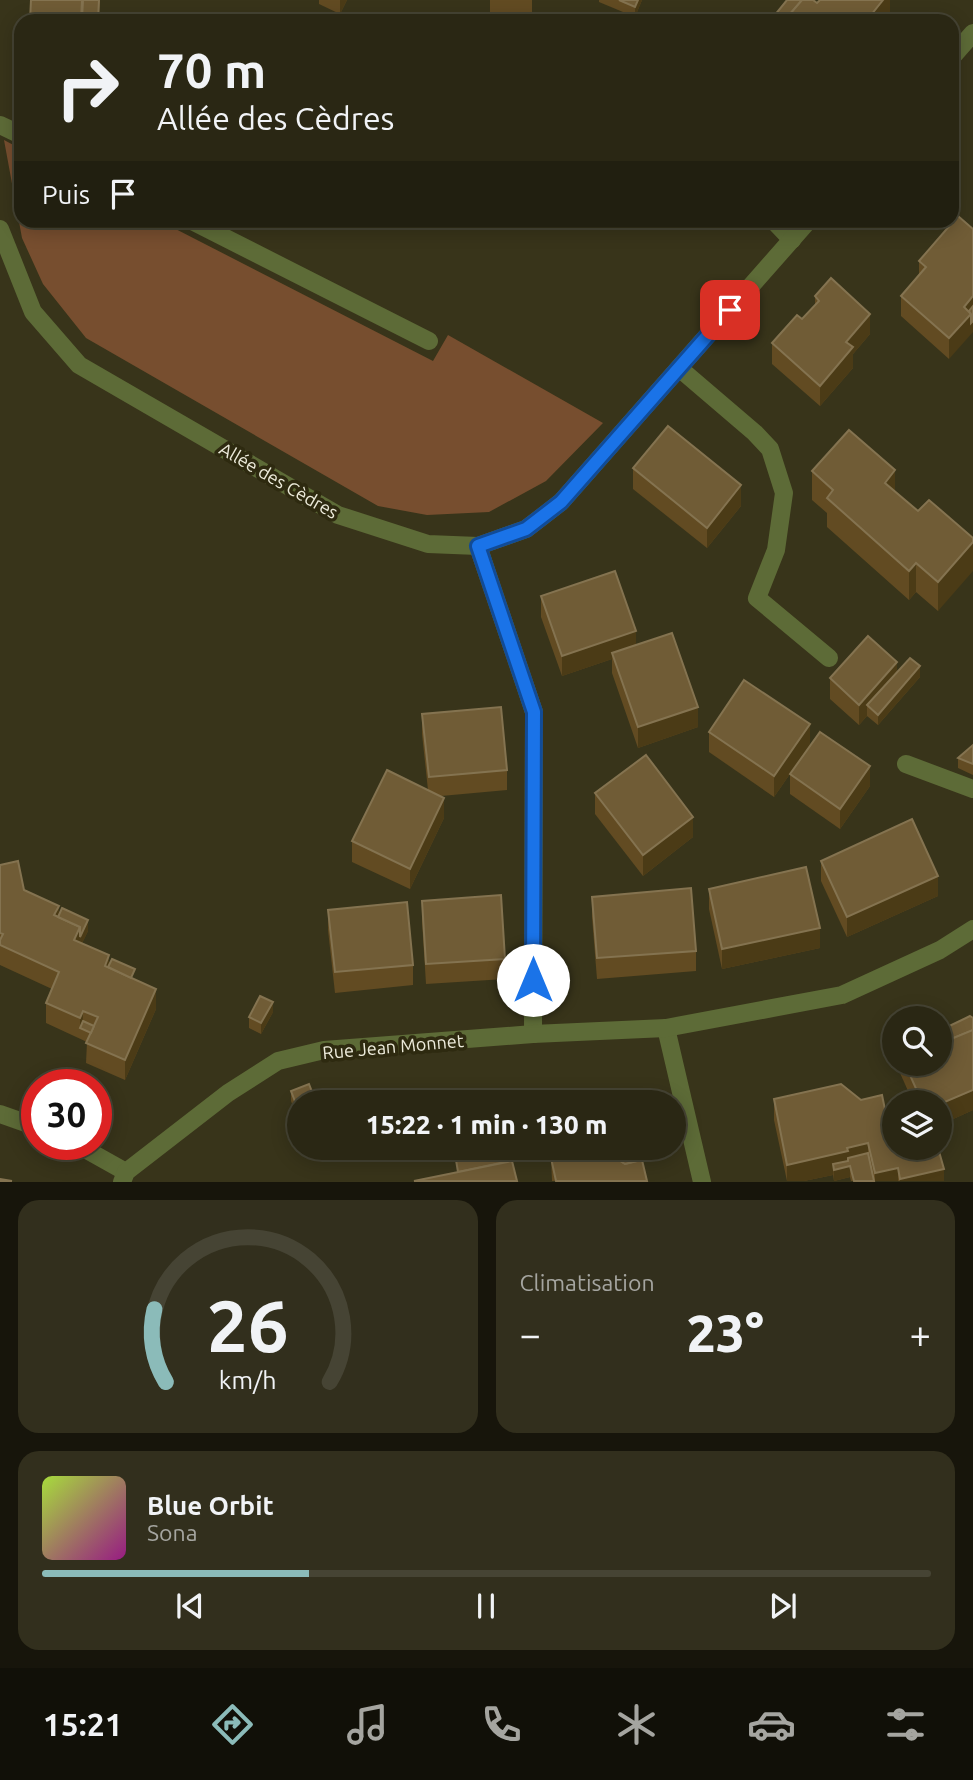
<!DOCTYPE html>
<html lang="fr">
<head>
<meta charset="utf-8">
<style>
  body { margin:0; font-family:Ubuntu,sans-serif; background:#322f1d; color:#f1f3f6; height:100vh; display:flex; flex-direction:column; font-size:26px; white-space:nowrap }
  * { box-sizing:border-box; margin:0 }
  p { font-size:23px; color:#a5a5a0 }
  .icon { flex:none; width:38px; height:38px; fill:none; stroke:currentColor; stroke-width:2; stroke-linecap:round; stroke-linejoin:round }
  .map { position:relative; height:1182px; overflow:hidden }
  .panel { display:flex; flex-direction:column; gap:18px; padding:18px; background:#17150b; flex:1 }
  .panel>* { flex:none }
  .banner { position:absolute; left:14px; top:14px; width:945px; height:214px; border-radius:21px; box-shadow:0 4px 18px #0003,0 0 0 2px #464434; background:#2a2714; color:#f1f3f6; overflow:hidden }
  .tools { position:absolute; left:882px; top:1006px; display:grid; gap:14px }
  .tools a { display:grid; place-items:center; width:70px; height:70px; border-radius:50%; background:#2a2714; box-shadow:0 4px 18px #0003,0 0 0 2px #464434; font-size:35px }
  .speed { position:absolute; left:21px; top:1069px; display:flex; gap:14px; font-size:35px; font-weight:700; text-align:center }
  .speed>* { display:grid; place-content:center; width:91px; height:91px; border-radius:50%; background:#2a2714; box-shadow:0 4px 18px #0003,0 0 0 2px #464434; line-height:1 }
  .speed .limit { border:10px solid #d22; background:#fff; color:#111 }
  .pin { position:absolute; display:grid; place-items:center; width:60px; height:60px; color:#fff; margin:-30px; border-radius:14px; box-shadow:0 4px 10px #0006 }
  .me { position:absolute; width:77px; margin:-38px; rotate:0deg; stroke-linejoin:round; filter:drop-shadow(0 0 5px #0008) }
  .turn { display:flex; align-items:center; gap:24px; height:147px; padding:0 28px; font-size:32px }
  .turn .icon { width:91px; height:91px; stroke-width:2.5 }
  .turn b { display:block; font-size:49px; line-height:60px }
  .then { display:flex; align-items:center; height:66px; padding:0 28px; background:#0003; gap:14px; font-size:26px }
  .big { font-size:52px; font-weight:800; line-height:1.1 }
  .panel .card { flex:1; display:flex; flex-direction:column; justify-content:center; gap:10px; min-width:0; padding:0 24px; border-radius:21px; background:#322f1d }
  .panel .dial { align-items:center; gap:0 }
  .dial svg { height:182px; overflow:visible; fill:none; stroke:#464434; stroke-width:7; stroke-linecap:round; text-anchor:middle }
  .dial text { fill:#f1f3f6; stroke:none }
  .song { display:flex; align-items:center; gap:21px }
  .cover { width:84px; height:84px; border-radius:10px; background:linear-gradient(135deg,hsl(80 70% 55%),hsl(310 70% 35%)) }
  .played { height:7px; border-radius:4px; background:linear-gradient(90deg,#8bbbb9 30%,#464434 30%) }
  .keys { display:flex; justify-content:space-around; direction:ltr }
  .heat { display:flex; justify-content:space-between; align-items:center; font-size:38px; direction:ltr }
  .panel .tiles { flex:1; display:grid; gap:18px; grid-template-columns:1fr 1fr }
  .card:last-child { grid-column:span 2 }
  .trip { position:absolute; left:287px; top:1090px; width:399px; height:70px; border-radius:35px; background:#2a2714; box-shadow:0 4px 18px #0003,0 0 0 2px #464434; font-weight:800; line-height:70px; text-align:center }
  .menu { display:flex; height:112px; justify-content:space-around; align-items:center; background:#111008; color:#a5a5a0 }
  .menu .icon { width:49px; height:49px }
  .menu .on { color:#8bbbb9 }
  .menu b { font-size:32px; color:#f1f3f6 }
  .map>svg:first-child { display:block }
  .green { fill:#774e2f }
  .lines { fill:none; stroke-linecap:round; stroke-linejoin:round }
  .minor { stroke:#5d6b37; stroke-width:18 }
  .wall { fill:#624b22 }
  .shaded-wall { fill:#4b3b16 }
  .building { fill:#705c36; stroke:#847350; stroke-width:2 }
  .route-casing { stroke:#114b97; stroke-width:18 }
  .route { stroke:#1a73e8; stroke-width:12 }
  .labels { text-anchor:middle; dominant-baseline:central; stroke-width:7; stroke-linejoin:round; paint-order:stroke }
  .street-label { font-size:18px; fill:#edebdb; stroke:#2e2a10 }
</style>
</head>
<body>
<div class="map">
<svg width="973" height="1182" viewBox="0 0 973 1182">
  <rect width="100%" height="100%" fill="#38341a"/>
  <path class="green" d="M 4,140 L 21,149 L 21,220 L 160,221 L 433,361 L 448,335 L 603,423 L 546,481 L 489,512 L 427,515 L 378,506 L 86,338 L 43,284 L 22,238 Z"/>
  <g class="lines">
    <g class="minor">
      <path d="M 952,57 L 973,33"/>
      <path d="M 0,125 L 21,135"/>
      <path d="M 190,220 L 429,341"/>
      <path d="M 773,220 L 792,240"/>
      <path d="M 0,229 L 33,312 L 79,365 L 338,515 L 428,544 L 478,546 L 526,529 L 561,502 L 809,220"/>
      <path d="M 679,368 L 755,433 L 770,449 L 784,493 L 776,550 L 757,598 L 829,658"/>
      <path d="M 478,546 L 534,712 L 533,1034"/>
      <path d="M 906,764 L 973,789"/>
      <path d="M 666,1028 L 702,1182"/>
      <path d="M 0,1114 L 37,1127"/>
      <path d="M 76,1144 L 126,1172"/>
      <path d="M 122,1182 L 126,1172 L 228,1093 L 278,1061 L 324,1050 L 533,1034 L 666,1028 L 842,995 L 940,950 L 973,929"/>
    </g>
  </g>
  <g class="wall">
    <path d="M 31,0 L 100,0 L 99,21 L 30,21 Z"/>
    <path d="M 319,0 L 347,0 L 340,14 L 319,4 Z"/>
    <path d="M 490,0 L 532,0 L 532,14 L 490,12 Z"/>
    <path d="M 599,0 L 642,0 L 635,17 L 599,2 Z"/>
    <path d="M 958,216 L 949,359 L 901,316 L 901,296 L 919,274 L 919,261 Z"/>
    <path d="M 815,296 L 870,334 L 853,354 L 853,368 L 820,406 L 772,364 L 772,343 L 802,319 L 815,306 Z"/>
    <path d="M 633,468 L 741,506 L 707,548 L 633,489 Z"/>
    <path d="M 812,471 L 895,492 L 918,511 L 973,538 L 938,611 L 916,592 L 909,600 L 827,527 L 827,513 L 812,500 Z"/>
    <path d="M 541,596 L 636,645 L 698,727 L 638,748 L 612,673 L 612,659 L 562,676 L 541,617 Z"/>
    <path d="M 897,672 L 920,677 L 878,725 L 867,716 L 859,725 L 830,699 L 830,678 Z"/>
    <path d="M 422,714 L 507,770 L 507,790 L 441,796 L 444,818 L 410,889 L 352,862 L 352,841 L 428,790 L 422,734 Z"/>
    <path d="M 709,732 L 810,745 L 774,797 L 709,752 Z"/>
    <path d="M 973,745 L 973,775 L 958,768 L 958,758 Z"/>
    <path d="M 790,774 L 870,786 L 840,829 L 790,794 Z"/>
    <path d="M 595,793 L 693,837 L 643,876 L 595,814 Z"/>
    <path d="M 821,861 L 938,896 L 847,937 L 821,881 Z"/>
    <path d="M 0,865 L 24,890 L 59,915 L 88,931 L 82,943 L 109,965 L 135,980 L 156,1009 L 125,1080 L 86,1063 L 87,1042 L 46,1023 L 46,1003 L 52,989 L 0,965 Z"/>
    <path d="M 709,889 L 820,948 L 722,969 L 709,909 Z"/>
    <path d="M 592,897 L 696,951 L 696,971 L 597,979 L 592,917 Z"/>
    <path d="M 422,901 L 505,959 L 505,979 L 426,984 L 422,921 Z"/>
    <path d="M 328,910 L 413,965 L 413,985 L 335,993 L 328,930 Z"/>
    <path d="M 273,1012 L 261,1034 L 249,1028 L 249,1017 Z"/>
    <path d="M 973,1018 L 973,1110 L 940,1125 L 940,1102 L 913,1102 L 900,1073 L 900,1064 L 940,1064 Z"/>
    <path d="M 291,1091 L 299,1102 L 299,1119 L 298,1119 L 291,1101 Z"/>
    <path d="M 774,1099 L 889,1129 L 944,1181 L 851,1181 L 850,1177 L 834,1181 L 833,1175 L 804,1181 L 787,1181 L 774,1120 Z"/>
    <path d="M 551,1158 L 619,1160 L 647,1181 L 552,1181 Z"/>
  </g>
  <g class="shaded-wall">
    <path d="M 340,0 L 347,0 L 340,14 Z"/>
    <path d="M 638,0 L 642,0 L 635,17 L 635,7 Z"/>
    <path d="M 883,0 L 890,0 L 890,13 L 883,21 L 862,21 Z"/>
    <path d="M 973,296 L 973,332 L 949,359 L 949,338 L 964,307 Z"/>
    <path d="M 870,314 L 870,334 L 853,354 L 853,368 L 820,406 L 820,386 L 846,342 Z"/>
    <path d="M 895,470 L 895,499 L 885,483 Z"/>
    <path d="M 741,485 L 741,506 L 707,548 L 707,528 Z"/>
    <path d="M 973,542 L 973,571 L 938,611 L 938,582 Z"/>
    <path d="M 916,563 L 916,592 L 909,600 L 909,571 Z"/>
    <path d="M 636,631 L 636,651 L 612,653 L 612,659 L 562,676 L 562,656 Z"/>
    <path d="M 897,662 L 897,683 L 867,705 L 867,716 L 859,725 L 859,705 Z"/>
    <path d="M 920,666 L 920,677 L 878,725 L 878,715 Z"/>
    <path d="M 698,707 L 698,727 L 638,748 L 638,727 Z"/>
    <path d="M 810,724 L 810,745 L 774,797 L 774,776 Z"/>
    <path d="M 870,766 L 870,786 L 840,829 L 840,809 Z"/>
    <path d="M 444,798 L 444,818 L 410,889 L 410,869 Z"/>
    <path d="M 693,817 L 693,837 L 643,876 L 643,855 Z"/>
    <path d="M 938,876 L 938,896 L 847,937 L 847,917 Z"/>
    <path d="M 59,906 L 59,926 L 54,915 Z"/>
    <path d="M 88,920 L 88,931 L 74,960 L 74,940 L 80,927 Z"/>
    <path d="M 820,928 L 820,948 L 722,969 L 722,949 Z"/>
    <path d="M 109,955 L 109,976 L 105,966 Z"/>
    <path d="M 156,989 L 156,1009 L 125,1080 L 125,1060 Z"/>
    <path d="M 273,1002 L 273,1012 L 261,1034 L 261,1023 Z"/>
    <path d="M 83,1011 L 83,1029 L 80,1028 L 80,1018 Z"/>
    <path d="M 973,1090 L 973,1110 L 940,1125 L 940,1104 Z"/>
    <path d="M 299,1108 L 299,1119 L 298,1119 L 298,1109 Z"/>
    <path d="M 868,1143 L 868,1164 L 850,1168 L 850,1177 L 834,1181 L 833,1164 L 833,1175 L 804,1181 L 787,1181 L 787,1165 Z"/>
    <path d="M 898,1168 L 898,1181 L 875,1181 L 875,1173 Z"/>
    <path d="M 944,1169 L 944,1181 L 900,1181 L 900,1179 Z"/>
  </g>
  <g class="building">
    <path d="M 31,0 L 82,0 L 81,21 L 30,21 Z"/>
    <path d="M 83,0 L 99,0 L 98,20 L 82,19 Z"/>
    <path d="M 619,0 L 638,0 L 635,7 Z"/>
    <path d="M 787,0 L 802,0 L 784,21 L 770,21 Z"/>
    <path d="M 802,0 L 813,0 L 817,3 L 820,0 L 883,0 L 871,15 L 864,18 L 862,21 L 784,21 Z"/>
    <path d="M 958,216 L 973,229 L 973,296 L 964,307 L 971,314 L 949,338 L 901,296 L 926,267 L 919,261 Z"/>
    <path d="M 831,278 L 870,314 L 846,342 L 853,347 L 820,386 L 772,343 L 797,315 L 802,319 L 819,301 L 815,296 Z"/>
    <path d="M 973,306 L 973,321 L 971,323 L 971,314 L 969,311 Z"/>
    <path d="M 668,426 L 741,485 L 707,528 L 633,468 Z"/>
    <path d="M 849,430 L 895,470 L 885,483 L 918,511 L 929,500 L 973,538 L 973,542 L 938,582 L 916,563 L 909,571 L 827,498 L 833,490 L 812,471 Z"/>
    <path d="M 615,571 L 636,631 L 562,656 L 541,596 Z"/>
    <path d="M 672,633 L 698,707 L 638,727 L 612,653 Z"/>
    <path d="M 868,636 L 897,662 L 859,705 L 830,678 Z"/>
    <path d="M 910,658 L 920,666 L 878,715 L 867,705 Z"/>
    <path d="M 744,680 L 810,724 L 774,776 L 709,732 Z"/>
    <path d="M 501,707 L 507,770 L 429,777 L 422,714 Z"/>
    <path d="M 820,732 L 870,766 L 840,809 L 790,774 Z"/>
    <path d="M 973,745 L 973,764 L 958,758 Z"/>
    <path d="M 646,755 L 693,817 L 643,855 L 595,793 Z"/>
    <path d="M 387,770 L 444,798 L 410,869 L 352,841 Z"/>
    <path d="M 912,819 L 938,876 L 847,917 L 821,861 Z"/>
    <path d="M 18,861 L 24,890 L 59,906 L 54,915 L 80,927 L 74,940 L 109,955 L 105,966 L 156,989 L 125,1060 L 86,1043 L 98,1017 L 83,1011 L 80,1018 L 46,1003 L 59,972 L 0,945 L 0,940 L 3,934 L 0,933 L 0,865 Z"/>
    <path d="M 806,867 L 820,928 L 722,949 L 709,889 Z"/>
    <path d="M 691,888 L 696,951 L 597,958 L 592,897 Z"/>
    <path d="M 501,895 L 505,959 L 426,964 L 422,901 Z"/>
    <path d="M 407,902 L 413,965 L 335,972 L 328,910 Z"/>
    <path d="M 62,908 L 88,920 L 80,937 L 80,927 L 58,917 Z"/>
    <path d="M 112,959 L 135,969 L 131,978 L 108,967 Z"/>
    <path d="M 260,996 L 273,1002 L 261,1023 L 249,1017 Z"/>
    <path d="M 970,1016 L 973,1018 L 973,1030 L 944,1042 L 941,1035 L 940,1036 L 941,1030 Z"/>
    <path d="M 83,1021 L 94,1026 L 91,1033 L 80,1028 Z"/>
    <path d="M 973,1030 L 973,1090 L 940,1104 L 940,1102 L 922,1102 L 905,1064 L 940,1064 L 940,1036 L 941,1035 L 944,1042 Z"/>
    <path d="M 309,1084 L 316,1102 L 299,1102 L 299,1108 L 298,1109 L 291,1091 Z"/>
    <path d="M 841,1084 L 861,1100 L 882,1095 L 889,1129 L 894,1128 L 894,1148 L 938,1148 L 944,1169 L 900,1179 L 898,1168 L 875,1173 L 868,1143 L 847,1148 L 848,1151 L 787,1165 L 774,1099 Z"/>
    <path d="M 508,1150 L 510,1161 L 458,1172 L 456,1160 Z"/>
    <path d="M 617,1150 L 619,1160 L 625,1164 L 642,1160 L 647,1181 L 556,1181 L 551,1158 L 573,1154 L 574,1158 Z"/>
    <path d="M 868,1153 L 874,1181 L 854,1181 L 850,1166 L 834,1170 L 833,1164 L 848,1161 L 848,1158 Z"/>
    <path d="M 639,1155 L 640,1160 L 625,1164 L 619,1160 Z"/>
    <path d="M 512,1161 L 517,1181 L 414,1181 Z"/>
    <path d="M 0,1179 L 12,1181 L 0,1181 Z"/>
  </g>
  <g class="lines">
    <g class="route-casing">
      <path id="route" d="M 533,980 L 534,712 L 478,546 L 526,529 L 561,502 L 730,310"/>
    </g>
    <use href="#route" class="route"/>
  </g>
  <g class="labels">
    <g class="street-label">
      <text transform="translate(279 480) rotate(30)">Allée des Cèdres</text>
      <text transform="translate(393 1046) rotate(-5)">Rue Jean Monnet</text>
    </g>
  </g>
</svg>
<div class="tools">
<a><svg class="icon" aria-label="search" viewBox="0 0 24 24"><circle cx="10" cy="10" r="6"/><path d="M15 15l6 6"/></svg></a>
<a><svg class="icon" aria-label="layers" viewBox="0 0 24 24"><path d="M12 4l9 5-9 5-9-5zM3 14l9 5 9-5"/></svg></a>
</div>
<div class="speed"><div class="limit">30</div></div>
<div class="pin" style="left:730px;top:310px;background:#d93025"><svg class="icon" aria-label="arrive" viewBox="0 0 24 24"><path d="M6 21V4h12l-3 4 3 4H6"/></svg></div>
<svg class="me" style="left:533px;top:980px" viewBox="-20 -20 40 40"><circle r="19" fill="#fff"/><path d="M0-13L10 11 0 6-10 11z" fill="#1a73e8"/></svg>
<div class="trip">15:22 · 1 min · 130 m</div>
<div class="banner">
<div class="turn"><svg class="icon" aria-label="right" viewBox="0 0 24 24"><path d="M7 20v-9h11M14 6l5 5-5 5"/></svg><div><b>70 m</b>Allée des Cèdres</div></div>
<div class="then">Puis<svg class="icon" aria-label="arrive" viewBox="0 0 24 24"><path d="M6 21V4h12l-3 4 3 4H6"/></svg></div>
</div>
</div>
<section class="panel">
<div class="tiles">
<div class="card dial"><svg viewBox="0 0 100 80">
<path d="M14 69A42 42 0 1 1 86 69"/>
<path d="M14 69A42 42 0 0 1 9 37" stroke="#8bbbb9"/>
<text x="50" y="56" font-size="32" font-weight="700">26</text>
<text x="50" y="72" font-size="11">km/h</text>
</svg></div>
<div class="card"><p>Climatisation</p>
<div class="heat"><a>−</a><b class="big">23°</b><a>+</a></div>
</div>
<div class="card">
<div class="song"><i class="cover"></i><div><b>Blue Orbit</b><p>Sona</p></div></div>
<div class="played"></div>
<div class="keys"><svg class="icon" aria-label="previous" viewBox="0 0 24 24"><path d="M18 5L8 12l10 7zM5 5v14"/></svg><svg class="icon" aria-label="pause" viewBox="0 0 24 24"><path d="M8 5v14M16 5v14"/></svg><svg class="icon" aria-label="next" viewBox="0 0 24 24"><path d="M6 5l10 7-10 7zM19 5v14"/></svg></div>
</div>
</div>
</section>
<nav class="menu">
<b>15:21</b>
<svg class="icon on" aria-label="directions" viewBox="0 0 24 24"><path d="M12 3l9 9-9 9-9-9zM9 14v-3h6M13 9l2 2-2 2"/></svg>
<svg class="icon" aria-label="music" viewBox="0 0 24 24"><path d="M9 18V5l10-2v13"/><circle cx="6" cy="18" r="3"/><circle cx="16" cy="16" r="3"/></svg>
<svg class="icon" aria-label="phone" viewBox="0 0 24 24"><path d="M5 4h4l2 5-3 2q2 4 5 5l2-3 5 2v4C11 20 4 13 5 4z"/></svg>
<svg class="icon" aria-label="climate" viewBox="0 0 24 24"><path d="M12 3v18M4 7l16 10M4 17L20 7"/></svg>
<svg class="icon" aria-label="car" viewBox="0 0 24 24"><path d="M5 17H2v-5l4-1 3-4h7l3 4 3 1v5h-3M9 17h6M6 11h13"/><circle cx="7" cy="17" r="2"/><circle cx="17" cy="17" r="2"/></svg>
<svg class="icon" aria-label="filters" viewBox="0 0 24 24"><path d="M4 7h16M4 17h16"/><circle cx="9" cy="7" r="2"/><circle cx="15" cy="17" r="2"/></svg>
</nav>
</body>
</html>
